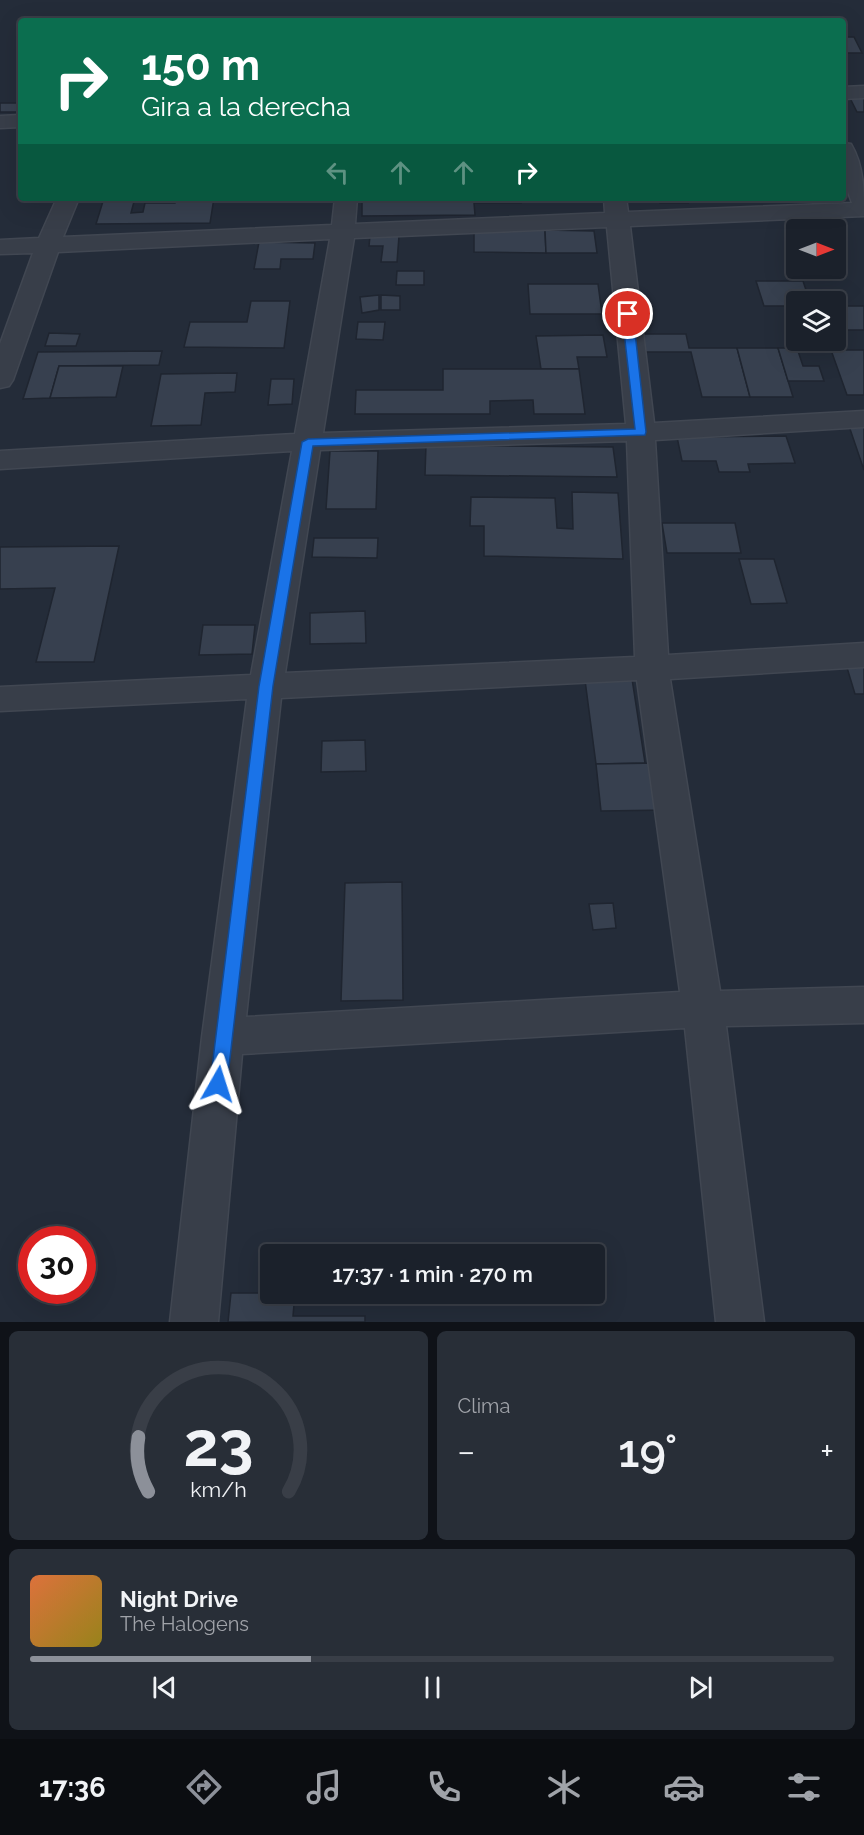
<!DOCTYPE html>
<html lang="es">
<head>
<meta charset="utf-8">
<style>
  body { margin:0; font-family:Raleway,sans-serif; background:#282e37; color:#f1f3f6; height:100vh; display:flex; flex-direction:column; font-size:22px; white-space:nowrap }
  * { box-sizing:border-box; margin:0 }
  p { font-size:20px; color:#a0a3a9 }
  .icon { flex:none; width:33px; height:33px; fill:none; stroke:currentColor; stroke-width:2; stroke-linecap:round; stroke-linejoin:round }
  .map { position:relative; height:1322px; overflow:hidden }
  .panel { display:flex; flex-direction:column; gap:9px; padding:9px; background:#0f1218; flex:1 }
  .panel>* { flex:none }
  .banner { position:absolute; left:18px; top:18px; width:828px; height:183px; border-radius:6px; box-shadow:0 6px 24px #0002,0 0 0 2px #393e47; background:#0b6e4f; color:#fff; overflow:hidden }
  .needle { width:39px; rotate:90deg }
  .tools { position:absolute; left:786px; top:219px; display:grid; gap:12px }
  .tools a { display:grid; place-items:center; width:60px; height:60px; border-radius:6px; background:#1b212b; box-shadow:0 6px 24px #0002,0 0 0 2px #393e47; font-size:30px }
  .speed { position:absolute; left:18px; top:1226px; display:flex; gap:12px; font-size:30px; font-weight:700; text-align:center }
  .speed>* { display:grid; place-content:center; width:78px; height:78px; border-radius:50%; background:#1b212b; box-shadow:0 6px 24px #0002,0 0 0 2px #393e47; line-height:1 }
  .speed .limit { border:9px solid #d22; background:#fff; color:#111 }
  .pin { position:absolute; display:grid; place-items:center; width:51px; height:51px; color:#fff; margin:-26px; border:3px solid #fff; border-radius:50%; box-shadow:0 2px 6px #0007 }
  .me { position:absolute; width:66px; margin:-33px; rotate:6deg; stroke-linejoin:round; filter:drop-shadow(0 0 4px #0008) }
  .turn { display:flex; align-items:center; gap:21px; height:126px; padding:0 24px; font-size:27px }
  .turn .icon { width:78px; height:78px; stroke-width:2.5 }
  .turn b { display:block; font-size:42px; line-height:51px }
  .lanes { display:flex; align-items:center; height:57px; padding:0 24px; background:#0003; justify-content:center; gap:30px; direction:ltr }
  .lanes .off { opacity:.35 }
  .big { font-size:45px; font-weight:600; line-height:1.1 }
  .panel .card { flex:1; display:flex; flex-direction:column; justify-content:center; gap:9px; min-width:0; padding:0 21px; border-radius:9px; background:#282e37 }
  .panel .dial { align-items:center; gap:0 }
  .dial svg { height:156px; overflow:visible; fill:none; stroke:#393e47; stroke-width:7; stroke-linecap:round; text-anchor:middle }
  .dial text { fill:#f1f3f6; stroke:none }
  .song { display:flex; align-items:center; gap:18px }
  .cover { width:72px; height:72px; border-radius:9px; background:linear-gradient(135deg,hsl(20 70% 55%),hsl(50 70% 35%)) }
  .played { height:6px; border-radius:3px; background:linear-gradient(90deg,#8c9099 35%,#393e47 35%) }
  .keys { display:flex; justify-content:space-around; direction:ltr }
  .heat { display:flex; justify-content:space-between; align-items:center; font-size:33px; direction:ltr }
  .panel .tiles { flex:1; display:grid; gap:9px; grid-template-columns:1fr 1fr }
  .card:last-child { grid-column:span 2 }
  .trip { position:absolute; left:260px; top:1244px; width:345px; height:60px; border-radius:6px; background:#1b212b; box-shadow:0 6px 24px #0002,0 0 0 2px #393e47; font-weight:600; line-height:60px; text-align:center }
  .tab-bar { display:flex; height:96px; justify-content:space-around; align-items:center; background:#0b0d11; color:#a0a3a9 }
  .tab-bar .icon { width:42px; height:42px }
  .tab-bar .selected { color:#8c9099 }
  .tab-bar b { font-size:27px; color:#f1f3f6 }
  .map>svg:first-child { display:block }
  .building { fill:#37404f; stroke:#1f2530; stroke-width:1.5 }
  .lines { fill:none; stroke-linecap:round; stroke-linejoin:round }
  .minor-casing { stroke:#414752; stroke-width:3 }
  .minor { fill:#383e49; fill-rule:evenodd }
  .route { fill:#1a73e8; stroke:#114b97; stroke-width:1.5 }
</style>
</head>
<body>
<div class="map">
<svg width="864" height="1322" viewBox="0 0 864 1322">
  <rect width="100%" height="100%" fill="#242c39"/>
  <g class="building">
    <path d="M 843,37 L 854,37 L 862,53 L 843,53 Z"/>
    <path d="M 850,98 L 864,98 L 864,112 L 857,112 Z"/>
    <rect x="0" y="103" width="21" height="9"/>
    <path d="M 104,198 L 135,198 L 131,213 L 143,212 L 145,203 L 175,203 L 176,198 L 214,198 L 210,223 L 96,224 Z"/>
    <path d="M 362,198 L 520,198 L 521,203 L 474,203 L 475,215 L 362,216 Z"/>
    <path d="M 658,198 L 687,198 L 688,203 L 660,203 Z"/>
    <path d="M 474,230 L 545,230 L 546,253 L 474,252 Z"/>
    <path d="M 545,230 L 594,231 L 597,253 L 546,253 Z"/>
    <path d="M 370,236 L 399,236 L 397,262 L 381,262 L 383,246 L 369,246 Z"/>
    <path d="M 259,242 L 315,243 L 313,259 L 281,259 L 280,269 L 254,269 Z"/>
    <path d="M 397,271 L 424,271 L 424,285 L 396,285 Z"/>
    <path d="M 756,281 L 803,281 L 810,302 L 796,302 L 796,306 L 764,306 Z"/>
    <path d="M 528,284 L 598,284 L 602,314 L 530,314 Z"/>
    <path d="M 379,295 L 379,310 L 362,313 L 360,297 Z"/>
    <path d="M 381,295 L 400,296 L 400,310 L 381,310 Z"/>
    <path d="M 251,301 L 290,301 L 284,348 L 184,347 L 190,322 L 247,322 Z"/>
    <rect x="836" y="306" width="28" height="24"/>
    <path d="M 358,322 L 385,322 L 383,340 L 356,339 Z"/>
    <path d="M 49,333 L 80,334 L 76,346 L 45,346 Z"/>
    <path d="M 639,334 L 686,334 L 689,348 L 737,348 L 750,397 L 702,397 L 691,352 L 642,352 Z"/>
    <path d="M 603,335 L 607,357 L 577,357 L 579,369 L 541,369 L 536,336 Z"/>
    <path d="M 737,348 L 778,348 L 793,397 L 750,397 Z"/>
    <path d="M 778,348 L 797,348 L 803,366 L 819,366 L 824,381 L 788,381 Z"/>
    <path d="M 831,350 L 864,350 L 864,395 L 847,395 Z"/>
    <path d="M 162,351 L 159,365 L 59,366 L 50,398 L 23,399 L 38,352 Z"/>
    <path d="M 59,366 L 123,366 L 116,397 L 50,398 Z"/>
    <path d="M 443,369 L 579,369 L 585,414 L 534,414 L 533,400 L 490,401 L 490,414 L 355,414 L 356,390 L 443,390 Z"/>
    <path d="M 237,373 L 235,392 L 205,393 L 201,425 L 151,426 L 161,374 Z"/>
    <path d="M 271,379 L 294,379 L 292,404 L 268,405 Z"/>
    <path d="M 849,426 L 864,426 L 864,470 Z"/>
    <path d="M 786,436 L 795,463 L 748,464 L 750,472 L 719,472 L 716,461 L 682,461 L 677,437 Z"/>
    <path d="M 426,445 L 613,447 L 617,477 L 425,475 Z"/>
    <path d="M 330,451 L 378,451 L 376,509 L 326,509 Z"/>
    <path d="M 572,492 L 618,493 L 623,559 L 484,556 L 484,526 L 470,526 L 471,497 L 555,498 L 557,528 L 573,529 Z"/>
    <path d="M 662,523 L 735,523 L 741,553 L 667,553 Z"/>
    <path d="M 314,538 L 378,538 L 377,558 L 312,557 Z"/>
    <path d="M 119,546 L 94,662 L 36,662 L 55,588 L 0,589 L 0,547 Z"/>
    <path d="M 739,559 L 774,559 L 787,603 L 751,604 Z"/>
    <path d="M 365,611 L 366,643 L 310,644 L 310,613 Z"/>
    <path d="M 203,625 L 255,625 L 252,654 L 199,655 Z"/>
    <path d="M 845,661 L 864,661 L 864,694 L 855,694 Z"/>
    <path d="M 632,679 L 645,763 L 596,764 L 585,680 Z"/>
    <path d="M 365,740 L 366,771 L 321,772 L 322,741 Z"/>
    <path d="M 660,763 L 668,810 L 601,811 L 596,764 Z"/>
    <path d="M 402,882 L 403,1000 L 341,1001 L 345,883 Z"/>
    <path d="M 613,903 L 616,928 L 593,930 L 589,904 Z"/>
    <path d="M 231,1293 L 295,1293 L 293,1316 L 365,1316 L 365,1322 L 228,1322 Z"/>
  </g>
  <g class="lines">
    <g class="minor-casing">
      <g id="minor">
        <path d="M 864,86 L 864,98 L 843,99 L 843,87 Z"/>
        <path d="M 21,115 L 21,127 L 0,128 L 0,116 Z"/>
        <path d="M 843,143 L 851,144 C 864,166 864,191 864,216 L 630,226 L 654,423 L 864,411 L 864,427 L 655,440 L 668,655 L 864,643 L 864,667 L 670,679 L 720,991 L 864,987 L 864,1023 L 726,1026 L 764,1322 L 716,1322 L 685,1028 L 242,1054 L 218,1322 L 170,1322 L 202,1037 L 247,699 L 0,711 L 0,687 L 251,675 L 292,451 L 0,469 L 0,451 L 295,434 L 330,239 L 58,252 L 13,380 L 9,386 L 0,388 L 0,344 L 33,253 L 0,254 L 0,240 L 39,238 L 57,198 L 79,198 L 63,237 L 332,225 L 335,198 L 357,198 L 355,224 L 605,213 L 604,198 L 626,198 L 628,212 L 852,203 L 843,178 ZM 607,227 L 626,424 L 323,433 L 354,238 ZM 627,441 L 635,657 L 285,673 L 320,450 ZM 637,680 L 680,992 L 246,1017 L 281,698 Z"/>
      </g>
    </g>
    <use href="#minor" class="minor"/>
  </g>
  <path class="route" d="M 628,311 L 633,314 L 646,432 L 645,435 L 313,446 L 273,686 L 227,1084 L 225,1090 L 218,1092 L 212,1090 L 210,1084 L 259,686 L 302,442 L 308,439 L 635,429 L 622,314 Z"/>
</svg>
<div class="tools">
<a><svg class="needle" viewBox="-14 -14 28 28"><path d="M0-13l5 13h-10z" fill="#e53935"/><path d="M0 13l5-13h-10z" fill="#a0a3a9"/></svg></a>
<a><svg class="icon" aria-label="layers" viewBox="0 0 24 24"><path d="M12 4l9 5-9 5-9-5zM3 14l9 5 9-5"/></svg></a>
</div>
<div class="speed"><div class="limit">30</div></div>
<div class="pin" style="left:628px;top:314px;background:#d93025"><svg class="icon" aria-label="arrive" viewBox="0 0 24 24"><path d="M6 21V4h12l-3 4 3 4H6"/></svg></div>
<svg class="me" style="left:218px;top:1084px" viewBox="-20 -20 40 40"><path d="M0-17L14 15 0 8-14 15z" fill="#1a73e8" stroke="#fff" stroke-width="4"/></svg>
<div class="trip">17:37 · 1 min · 270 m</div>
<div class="banner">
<div class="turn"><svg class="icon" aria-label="right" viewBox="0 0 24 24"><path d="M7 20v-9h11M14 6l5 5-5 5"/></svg><div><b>150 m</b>Gira a la derecha</div></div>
<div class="lanes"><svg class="icon off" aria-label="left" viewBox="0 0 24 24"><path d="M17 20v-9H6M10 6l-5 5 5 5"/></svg><svg class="icon off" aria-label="ahead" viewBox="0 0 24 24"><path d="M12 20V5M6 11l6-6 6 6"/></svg><svg class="icon off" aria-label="ahead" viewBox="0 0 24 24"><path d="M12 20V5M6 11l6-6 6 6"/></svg><svg class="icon" aria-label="right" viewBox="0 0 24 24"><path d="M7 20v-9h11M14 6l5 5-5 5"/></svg></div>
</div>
</div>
<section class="panel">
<div class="tiles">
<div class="card dial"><svg viewBox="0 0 100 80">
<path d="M14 69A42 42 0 1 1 86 69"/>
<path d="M14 69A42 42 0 0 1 9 41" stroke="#8c9099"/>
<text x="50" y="56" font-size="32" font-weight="700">23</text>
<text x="50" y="72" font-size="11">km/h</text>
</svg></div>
<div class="card"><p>Clima</p>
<div class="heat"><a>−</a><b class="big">19°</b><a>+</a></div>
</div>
<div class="card">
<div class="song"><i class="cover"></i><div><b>Night Drive</b><p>The Halogens</p></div></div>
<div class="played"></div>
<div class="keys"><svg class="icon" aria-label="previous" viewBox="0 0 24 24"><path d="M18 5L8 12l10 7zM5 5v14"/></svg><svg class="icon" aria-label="pause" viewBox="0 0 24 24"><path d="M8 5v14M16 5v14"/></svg><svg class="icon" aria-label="next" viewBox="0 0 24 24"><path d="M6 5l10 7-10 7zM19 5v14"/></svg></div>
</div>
</div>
</section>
<nav class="tab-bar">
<b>17:36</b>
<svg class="icon selected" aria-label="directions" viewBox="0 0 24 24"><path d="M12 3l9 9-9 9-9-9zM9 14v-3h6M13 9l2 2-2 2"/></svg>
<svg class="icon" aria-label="music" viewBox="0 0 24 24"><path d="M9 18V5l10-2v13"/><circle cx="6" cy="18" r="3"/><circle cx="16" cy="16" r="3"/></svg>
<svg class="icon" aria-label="phone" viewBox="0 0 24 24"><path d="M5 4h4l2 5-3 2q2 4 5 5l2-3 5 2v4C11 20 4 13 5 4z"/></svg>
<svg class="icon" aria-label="climate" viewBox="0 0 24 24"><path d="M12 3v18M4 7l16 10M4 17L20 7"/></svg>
<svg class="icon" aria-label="car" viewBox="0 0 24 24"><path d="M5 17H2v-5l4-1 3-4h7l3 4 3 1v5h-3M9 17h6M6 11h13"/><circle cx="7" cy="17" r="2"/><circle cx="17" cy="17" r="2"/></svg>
<svg class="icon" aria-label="filters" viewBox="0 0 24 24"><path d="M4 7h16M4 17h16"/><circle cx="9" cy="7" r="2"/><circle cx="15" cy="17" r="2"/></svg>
</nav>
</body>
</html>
